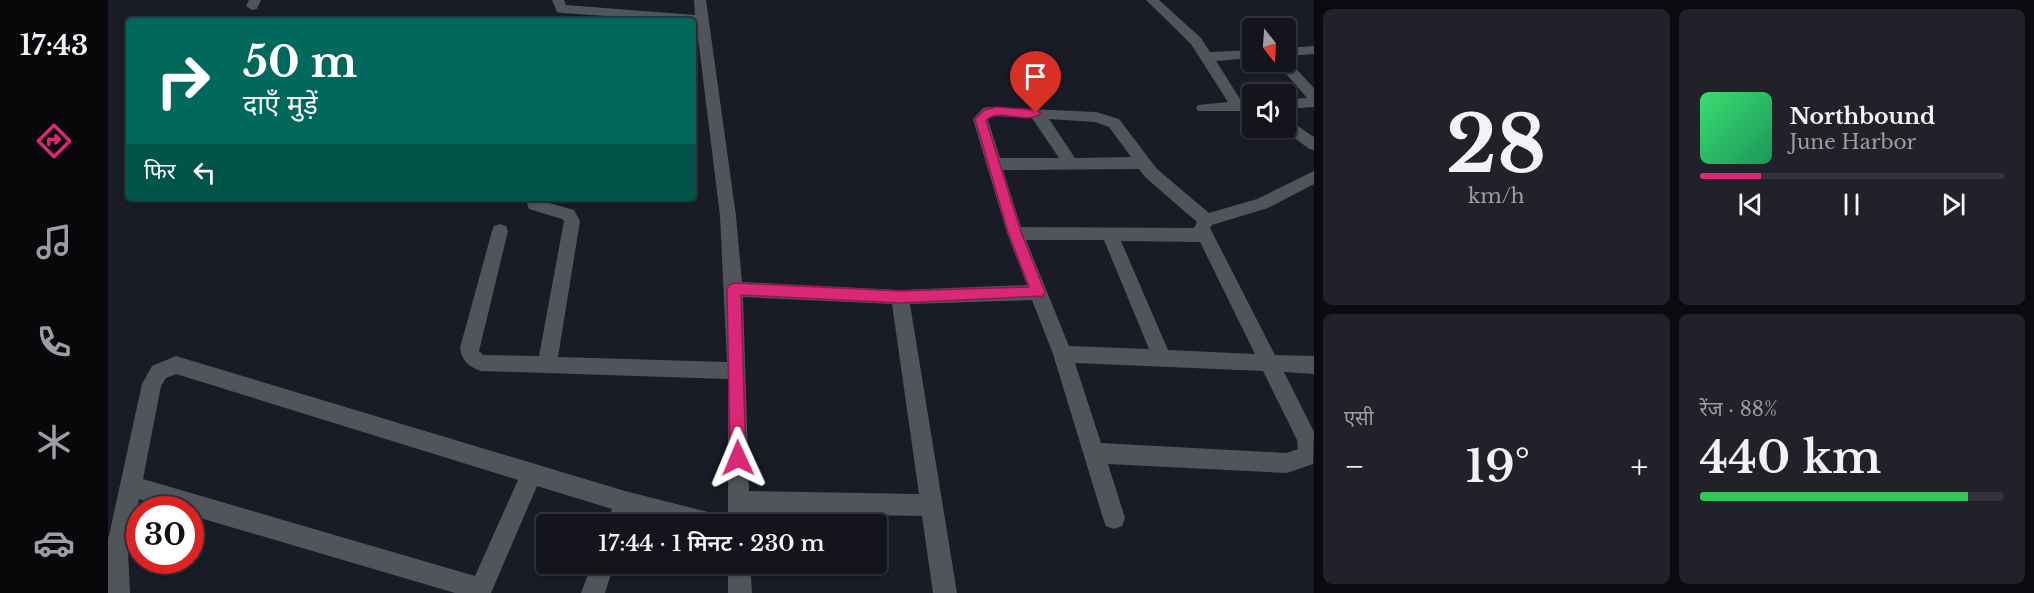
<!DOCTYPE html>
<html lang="hi">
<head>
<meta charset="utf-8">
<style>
  body { margin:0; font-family:"Libre Baskerville","Noto Sans Devanagari",serif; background:#202129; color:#f1f3f6; height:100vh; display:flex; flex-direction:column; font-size:22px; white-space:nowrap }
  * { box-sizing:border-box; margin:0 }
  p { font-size:20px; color:#9d9ea3 }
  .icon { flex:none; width:33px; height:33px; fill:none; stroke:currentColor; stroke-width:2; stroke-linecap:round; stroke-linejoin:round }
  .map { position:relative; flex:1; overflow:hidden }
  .side { display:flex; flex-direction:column; gap:9px; padding:9px; background:#0a0b0f; width:720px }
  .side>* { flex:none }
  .hud { position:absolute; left:18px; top:18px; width:570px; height:183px; border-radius:6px; box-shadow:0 2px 4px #0004,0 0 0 2px #32333b; background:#00695c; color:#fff; overflow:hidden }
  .needle { width:39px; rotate:163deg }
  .fabs { position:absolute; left:1134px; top:18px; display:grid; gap:12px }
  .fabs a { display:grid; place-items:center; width:54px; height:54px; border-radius:6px; background:#13141c; box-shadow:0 2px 4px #0004,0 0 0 2px #32333b; font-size:30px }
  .speed { position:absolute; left:18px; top:496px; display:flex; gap:12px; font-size:30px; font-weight:700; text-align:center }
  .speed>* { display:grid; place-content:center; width:78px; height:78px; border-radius:50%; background:#13141c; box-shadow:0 2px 4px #0004,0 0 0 2px #32333b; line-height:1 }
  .speed .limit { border:9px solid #d22; background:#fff; color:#111 }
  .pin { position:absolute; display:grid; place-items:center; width:51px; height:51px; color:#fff; margin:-62px -26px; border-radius:50% 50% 50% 0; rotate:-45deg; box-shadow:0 0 6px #0007 }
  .pin .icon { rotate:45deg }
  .me { position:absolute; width:66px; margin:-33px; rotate:359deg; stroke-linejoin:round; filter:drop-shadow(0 0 4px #0008) }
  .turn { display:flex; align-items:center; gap:21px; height:126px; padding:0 18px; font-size:27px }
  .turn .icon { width:78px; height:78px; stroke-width:2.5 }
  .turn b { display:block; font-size:42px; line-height:51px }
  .then { display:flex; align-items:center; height:57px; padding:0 18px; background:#0003; gap:12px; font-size:22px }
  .big { font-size:45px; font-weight:600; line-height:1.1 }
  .side .tile { flex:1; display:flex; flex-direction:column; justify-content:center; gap:9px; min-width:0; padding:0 21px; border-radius:9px; background:#202129 }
  .side .dial { align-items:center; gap:0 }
  .dial b { font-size:78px; line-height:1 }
  .song { display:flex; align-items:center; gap:18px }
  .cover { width:72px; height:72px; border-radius:9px; background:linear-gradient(135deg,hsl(140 70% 55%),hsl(150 70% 35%)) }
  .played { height:6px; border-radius:3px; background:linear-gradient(90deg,#db2777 20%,#32333b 20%) }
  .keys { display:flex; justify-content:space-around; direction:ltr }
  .heat { display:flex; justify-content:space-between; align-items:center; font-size:33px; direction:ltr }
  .charge { height:9px; border-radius:4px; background:linear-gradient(90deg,#34c759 88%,#32333b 0) }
  .side .tiles { flex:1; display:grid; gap:9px; grid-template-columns:repeat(2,1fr) }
  .trip { position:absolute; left:428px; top:514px; width:351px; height:60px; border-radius:6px; background:#13141c; box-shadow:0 2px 4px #0004,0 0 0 2px #32333b; font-weight:600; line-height:60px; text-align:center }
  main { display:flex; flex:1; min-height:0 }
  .dock { display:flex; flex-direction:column; width:108px; justify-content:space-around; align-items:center; background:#08080b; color:#9d9ea3 }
  .dock .icon { width:42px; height:42px }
  .dock .active { color:#db2777 }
  .dock b { font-size:27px; color:#f1f3f6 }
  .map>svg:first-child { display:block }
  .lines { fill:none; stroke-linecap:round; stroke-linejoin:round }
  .minor { fill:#50555a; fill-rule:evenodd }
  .route { fill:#db2777; stroke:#8e194d; stroke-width:1.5 }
</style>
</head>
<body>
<main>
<nav class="dock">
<b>17:43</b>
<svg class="icon active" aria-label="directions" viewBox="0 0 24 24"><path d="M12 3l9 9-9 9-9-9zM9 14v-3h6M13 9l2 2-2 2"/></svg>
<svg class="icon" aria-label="music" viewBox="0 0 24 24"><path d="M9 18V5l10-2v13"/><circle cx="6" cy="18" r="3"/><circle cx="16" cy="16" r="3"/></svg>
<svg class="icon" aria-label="phone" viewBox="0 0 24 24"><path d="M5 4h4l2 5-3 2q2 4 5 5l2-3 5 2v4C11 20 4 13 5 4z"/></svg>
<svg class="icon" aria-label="climate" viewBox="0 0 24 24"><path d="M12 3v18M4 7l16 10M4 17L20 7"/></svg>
<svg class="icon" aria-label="car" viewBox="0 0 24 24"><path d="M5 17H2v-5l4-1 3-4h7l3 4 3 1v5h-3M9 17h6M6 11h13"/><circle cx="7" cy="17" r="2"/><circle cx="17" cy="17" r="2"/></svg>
</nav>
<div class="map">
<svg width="1206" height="593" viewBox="0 0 1206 593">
  <rect width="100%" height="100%" fill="#191b26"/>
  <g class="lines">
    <g class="minor">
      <path d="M 141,0 L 153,0 L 149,9 L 144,10 L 138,6 Z"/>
      <path d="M 444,0 L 456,0 L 458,5 L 587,15 L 586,0 L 598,0 L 628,216 L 634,282 L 792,290 L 919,285 L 899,233 L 865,119 L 875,108 L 880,107 L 988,112 L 1011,119 L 1049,169 L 1101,213 L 1149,199 L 1206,171 L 1206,184 L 1160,208 L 1104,225 L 1102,228 L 1167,355 L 1206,356 L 1206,374 L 1176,372 L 1206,432 L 1205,464 L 1179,473 L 1000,464 L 1017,518 L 1014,526 L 1006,529 L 998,526 L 995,518 L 945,354 L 924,300 L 802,304 L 849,593 L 825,593 L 814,516 L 642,513 L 642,525 L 620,525 L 620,379 L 373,371 C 361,367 354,361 352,348 L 384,231 L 386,226 L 392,224 L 398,226 L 400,231 L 371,351 L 375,355 L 431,356 L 456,221 L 454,219 L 421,209 L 417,198 L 433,198 L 434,201 L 466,210 L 472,221 L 450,357 L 619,362 L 612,216 L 588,22 L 454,13 L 449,12 ZM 884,116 L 924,118 L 951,158 L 892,158 L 880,120 ZM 941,119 L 987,122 L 1001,127 L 1023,157 L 967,158 ZM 1031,169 L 1037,177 L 1089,222 L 1086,228 L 913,227 L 895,170 ZM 918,240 L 996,240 L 1041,349 L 961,346 ZM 1013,241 L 1092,242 L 1147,354 L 1060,350 ZM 635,297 L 784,304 L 811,494 L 641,491 ZM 967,363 L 1155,371 L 1189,440 L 1190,449 L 1179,453 L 993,443 Z"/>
      <path d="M 1038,0 L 1051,0 L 1093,38 L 1102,52 L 1144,50 L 1144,58 L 1108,61 L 1134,102 L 1144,101 L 1144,111 L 1090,111 L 1088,108 L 1090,105 L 1120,102 L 1083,44 Z"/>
      <path d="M 1206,46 L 1206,54 L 1178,56 L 1178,48 Z"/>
      <path d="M 1178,58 L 1206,88 L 1206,107 L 1178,109 L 1178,99 L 1199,98 L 1168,62 L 1178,62 Z"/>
      <path d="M 1178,118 L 1206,137 L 1206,150 L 1201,149 L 1174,128 L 1178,128 Z"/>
      <path d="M 68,356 L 517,491 L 608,514 L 616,517 L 619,525 L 565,525 L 524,515 L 520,525 L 498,525 L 504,509 L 429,486 L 383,593 L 347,593 L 82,515 L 82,510 L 67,510 L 31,499 L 20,551 L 22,593 L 0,593 L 0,540 L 34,384 L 44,366 ZM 68,374 L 410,480 L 367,576 L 35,479 L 53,386 L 58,378 Z"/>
      <path d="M 484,564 L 506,564 L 497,593 L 473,593 Z"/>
      <path d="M 620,564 L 642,564 L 644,593 L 620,593 Z"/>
    </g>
  </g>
  <path class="route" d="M 888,107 L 928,110 L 933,113 C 920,126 893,107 878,120 L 913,232 L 937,292 L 935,296 L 792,303 L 633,295 L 638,458 L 635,464 L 630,466 L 624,464 L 622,458 L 619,289 L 621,285 L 626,283 L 792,291 L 921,287 L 900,232 L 867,119 L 876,110 Z"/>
</svg>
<div class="fabs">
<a><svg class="needle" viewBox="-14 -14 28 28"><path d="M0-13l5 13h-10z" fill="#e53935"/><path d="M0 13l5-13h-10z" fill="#9d9ea3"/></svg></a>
<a><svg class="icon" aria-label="sound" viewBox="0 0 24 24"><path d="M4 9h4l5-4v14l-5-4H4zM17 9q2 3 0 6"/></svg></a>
</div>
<div class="speed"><div class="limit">30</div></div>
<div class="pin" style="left:928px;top:113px;background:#d93025"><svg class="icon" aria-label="arrive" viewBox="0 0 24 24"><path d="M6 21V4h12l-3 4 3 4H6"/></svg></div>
<svg class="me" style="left:630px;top:458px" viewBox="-20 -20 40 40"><path d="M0-17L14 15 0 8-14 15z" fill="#db2777" stroke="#fff" stroke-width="4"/></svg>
<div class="trip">17:44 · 1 मिनट · 230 m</div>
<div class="hud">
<div class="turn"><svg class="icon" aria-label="right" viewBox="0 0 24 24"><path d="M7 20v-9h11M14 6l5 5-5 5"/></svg><div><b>50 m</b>दाएँ मुड़ें</div></div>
<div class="then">फिर<svg class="icon" aria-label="left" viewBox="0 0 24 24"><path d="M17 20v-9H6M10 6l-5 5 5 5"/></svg></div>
</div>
</div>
<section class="side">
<div class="tiles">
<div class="tile dial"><b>28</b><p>km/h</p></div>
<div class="tile">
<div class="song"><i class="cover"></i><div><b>Northbound</b><p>June Harbor</p></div></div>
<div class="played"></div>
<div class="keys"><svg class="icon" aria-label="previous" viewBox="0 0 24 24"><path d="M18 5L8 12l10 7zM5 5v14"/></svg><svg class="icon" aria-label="pause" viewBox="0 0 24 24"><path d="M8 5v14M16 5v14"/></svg><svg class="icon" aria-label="next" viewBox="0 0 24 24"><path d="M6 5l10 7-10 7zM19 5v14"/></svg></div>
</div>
<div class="tile"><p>एसी</p>
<div class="heat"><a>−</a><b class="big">19°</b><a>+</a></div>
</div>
<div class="tile"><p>रेंज · 88%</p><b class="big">440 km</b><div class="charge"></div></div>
</div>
</section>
</main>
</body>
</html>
